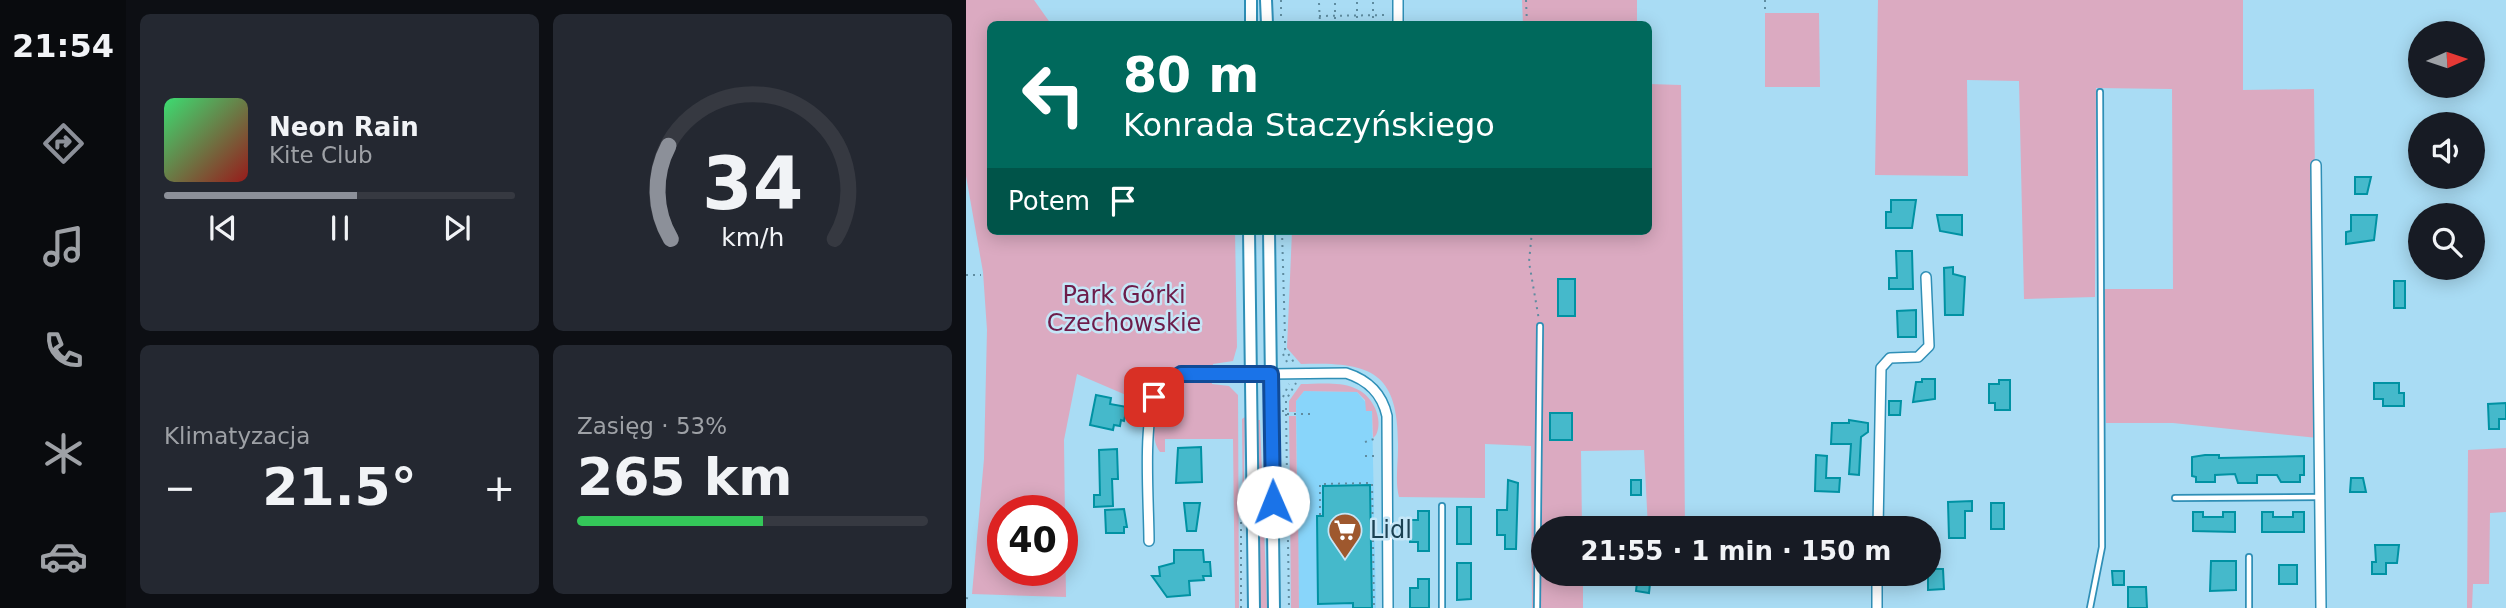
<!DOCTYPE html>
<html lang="pl">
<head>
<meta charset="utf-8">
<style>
  body { margin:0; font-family:"DejaVu Sans",sans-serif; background:#242831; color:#f1f3f6; height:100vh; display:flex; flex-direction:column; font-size:26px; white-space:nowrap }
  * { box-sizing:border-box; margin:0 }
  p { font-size:23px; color:#9ea1a6 }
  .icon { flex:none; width:38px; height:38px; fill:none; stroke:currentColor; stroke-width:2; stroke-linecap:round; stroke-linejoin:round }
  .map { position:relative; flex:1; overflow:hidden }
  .panel { display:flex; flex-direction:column; gap:14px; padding:14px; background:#0d0f14; width:840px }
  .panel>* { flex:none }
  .hud { position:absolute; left:21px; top:21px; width:665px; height:214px; border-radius:10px; box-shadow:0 4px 18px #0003; background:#00695c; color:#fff; overflow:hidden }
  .needle { width:46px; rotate:87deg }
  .buttons { position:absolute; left:1442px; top:21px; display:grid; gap:14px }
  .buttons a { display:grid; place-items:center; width:77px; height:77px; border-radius:50%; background:#171b24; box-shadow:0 4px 18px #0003; font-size:35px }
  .speed { position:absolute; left:21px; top:495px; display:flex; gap:14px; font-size:35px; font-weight:700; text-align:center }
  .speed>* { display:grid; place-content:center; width:91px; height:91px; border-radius:50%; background:#171b24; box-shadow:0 4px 18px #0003; line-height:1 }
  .speed .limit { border:10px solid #d22; background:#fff; color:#111 }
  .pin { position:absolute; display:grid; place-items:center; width:60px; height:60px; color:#fff; margin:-30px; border-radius:14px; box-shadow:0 4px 10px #0006 }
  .me { position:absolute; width:77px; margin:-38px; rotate:359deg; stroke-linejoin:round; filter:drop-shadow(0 0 5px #0008) }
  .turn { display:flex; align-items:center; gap:24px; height:147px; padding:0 21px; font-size:32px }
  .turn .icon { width:91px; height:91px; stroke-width:2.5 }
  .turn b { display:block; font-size:49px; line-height:60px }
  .then { display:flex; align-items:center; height:66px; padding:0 21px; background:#0003; gap:14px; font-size:26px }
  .big { font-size:52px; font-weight:700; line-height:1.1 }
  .panel .widget { flex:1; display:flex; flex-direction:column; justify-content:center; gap:10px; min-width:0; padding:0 24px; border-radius:10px; background:#242831 }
  .panel .dial { align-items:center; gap:0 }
  .dial svg { height:182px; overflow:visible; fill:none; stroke:#363941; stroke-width:7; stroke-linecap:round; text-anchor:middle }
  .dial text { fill:#f1f3f6; stroke:none }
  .song { display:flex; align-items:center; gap:21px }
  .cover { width:84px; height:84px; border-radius:10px; background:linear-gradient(135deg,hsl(140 70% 55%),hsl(0 70% 35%)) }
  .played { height:7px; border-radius:4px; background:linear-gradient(90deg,#8c9099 55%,#363941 55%) }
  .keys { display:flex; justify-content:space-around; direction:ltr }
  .heat { display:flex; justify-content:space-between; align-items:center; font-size:38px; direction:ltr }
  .charge { height:10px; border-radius:5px; background:linear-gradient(90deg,#34c759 53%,#363941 0) }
  .panel .tiles { flex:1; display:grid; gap:14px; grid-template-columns:repeat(2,1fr) }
  .trip { position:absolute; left:565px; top:516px; width:410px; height:70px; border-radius:35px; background:#171b24; box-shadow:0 4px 18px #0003; font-weight:700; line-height:70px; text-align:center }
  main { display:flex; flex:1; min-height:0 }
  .dock { display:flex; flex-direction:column; width:126px; justify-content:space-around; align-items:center; background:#090b0e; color:#9ea1a6 }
  .dock .icon { width:49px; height:49px }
  .dock .active { color:#8c9099 }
  .dock b { font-size:32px; color:#f1f3f6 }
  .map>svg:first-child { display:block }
  .built { fill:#88d5fa }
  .green { fill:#dbaac1; fill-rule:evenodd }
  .building { fill:#45b9cb; stroke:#0092a3; stroke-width:2 }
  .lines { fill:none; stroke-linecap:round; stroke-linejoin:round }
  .service-casing { stroke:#2f8fb6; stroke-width:8 }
  .minor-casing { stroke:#2f8fb6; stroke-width:12 }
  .tertiary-casing { stroke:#2f8fb6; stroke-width:14 }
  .path { stroke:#5f8ca0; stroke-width:2; stroke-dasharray:2 5; stroke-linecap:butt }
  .service { stroke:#fff; stroke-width:4.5 }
  .minor { stroke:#fff; stroke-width:9 }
  .tertiary { stroke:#fff; stroke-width:10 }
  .route-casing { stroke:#114b97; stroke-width:18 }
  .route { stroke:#1a73e8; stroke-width:12 }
  .labels { text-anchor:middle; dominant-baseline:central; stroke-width:5; stroke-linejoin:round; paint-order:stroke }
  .park-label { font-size:24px; fill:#6d1c4a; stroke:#c5e6f7 }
  .poi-label { font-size:24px; fill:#1b4152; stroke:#c5e6f7; text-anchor:start }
</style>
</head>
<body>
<main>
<nav class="dock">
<b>21:54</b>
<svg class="icon active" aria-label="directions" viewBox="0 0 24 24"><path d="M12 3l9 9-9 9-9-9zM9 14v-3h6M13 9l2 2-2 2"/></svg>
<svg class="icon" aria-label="music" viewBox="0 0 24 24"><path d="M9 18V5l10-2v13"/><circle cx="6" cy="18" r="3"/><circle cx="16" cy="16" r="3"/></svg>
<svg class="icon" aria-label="phone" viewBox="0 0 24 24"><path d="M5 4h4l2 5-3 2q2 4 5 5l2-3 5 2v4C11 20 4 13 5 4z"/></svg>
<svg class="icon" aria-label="climate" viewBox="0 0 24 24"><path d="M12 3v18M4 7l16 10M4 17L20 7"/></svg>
<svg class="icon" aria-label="car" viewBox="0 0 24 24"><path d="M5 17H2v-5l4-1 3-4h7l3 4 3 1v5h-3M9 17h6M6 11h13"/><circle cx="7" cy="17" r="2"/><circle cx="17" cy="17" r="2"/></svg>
</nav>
<section class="panel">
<div class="tiles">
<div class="widget">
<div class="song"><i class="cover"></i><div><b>Neon Rain</b><p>Kite Club</p></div></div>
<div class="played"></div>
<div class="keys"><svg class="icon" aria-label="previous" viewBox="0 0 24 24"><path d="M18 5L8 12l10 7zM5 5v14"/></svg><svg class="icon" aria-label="pause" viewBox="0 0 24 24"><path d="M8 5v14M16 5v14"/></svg><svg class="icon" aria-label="next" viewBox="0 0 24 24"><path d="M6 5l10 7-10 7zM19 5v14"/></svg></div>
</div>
<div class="widget dial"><svg viewBox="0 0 100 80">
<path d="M14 69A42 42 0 1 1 86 69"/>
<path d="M14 69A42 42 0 0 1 13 28" stroke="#8c9099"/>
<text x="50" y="56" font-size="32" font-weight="700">34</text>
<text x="50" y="72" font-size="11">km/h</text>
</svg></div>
<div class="widget"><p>Klimatyzacja</p>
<div class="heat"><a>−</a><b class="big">21.5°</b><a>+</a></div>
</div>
<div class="widget"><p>Zasięg · 53%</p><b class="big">265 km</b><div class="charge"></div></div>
</div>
</section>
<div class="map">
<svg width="1540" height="608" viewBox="0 0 1540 608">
  <rect width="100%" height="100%" fill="#a9dcf4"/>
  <path class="built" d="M 338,391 L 391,392 L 406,410 L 410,608 L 333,608 L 330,401 Z"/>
  <g class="green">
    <path d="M 0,0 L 68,0 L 85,24 L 24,24 L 24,231 L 269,231 L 271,347 L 267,361 L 247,364 L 247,369 L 204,372 L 182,401 L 174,401 L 111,374 L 98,440 L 100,597 L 6,594 L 18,459 L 21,330 L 17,272 L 0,176 ZM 37,511 L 96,511 L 96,570 L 37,570 Z"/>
    <path d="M 556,0 L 671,0 L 671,24 L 557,24 Z"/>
    <path d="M 912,0 L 1277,0 L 1277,90 L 1348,89 L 1352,438 L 1207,423 L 1140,423 L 1138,289 L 1207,289 L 1206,89 L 1130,88 L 1129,297 L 1058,299 L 1053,81 L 1001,80 L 1002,176 L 909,175 Z"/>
    <path d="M 799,13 L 853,13 L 854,87 L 799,87 Z"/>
    <path d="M 683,84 L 715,85 L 719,528 L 682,528 L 678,450 L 615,451 L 616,528 L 578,528 L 578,574 L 617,574 L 617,608 L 566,608 L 565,446 L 519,444 L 519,498 L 433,497 C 429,482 432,464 432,448 C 433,371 405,362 335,364 L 321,348 L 326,231 L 682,231 Z"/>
    <path d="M 246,381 L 246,384 L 263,386 L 272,395 L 273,608 L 269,608 L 267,439 L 199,439 L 199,452 L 194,452 C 188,444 188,435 188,426 C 187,384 211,379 246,381 Z"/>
    <path d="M 335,384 C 362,384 395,378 409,408 C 413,417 414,427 410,435 L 407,438 L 406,411 L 400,411 L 399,400 L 391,392 L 338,391 L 330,401 L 330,412 L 323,412 L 323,401 Z"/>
    <path d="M 323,416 L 330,416 L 331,495 L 324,495 Z"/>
    <path d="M 279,417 L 277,536 L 276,419 Z"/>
    <path d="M 292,420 L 294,420 L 301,608 L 294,608 Z"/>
    <path d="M 1540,448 L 1540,512 L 1524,513 L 1523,584 L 1507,584 L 1506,608 L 1501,608 L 1502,450 Z"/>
    <path d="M 324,499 L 332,499 L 333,608 L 325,608 Z"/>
  </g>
  <g class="building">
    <path d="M 1389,177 L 1405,177 L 1401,194 L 1389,194 Z"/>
    <path d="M 925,200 L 950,200 L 946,228 L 920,228 L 920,212 L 925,212 Z"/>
    <path d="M 971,215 L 996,215 L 996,235 L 974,231 Z"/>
    <path d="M 1385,215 L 1411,215 L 1408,240 L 1380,244 L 1380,232 L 1385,231 Z"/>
    <path d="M 930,251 L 946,251 L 947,289 L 923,289 L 923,278 L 931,278 Z"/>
    <path d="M 987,267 L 987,274 L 999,277 L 997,315 L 979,315 L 978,268 Z"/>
    <rect x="592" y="279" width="17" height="37"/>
    <rect x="1428" y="281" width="11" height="27"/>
    <path d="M 950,310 L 950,337 L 932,337 L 931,311 Z"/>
    <path d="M 956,379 L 969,379 L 969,399 L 947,402 L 950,382 L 956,382 Z"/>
    <path d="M 1033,380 L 1044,380 L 1044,410 L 1029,410 L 1029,403 L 1023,403 L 1023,384 L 1033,384 Z"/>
    <path d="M 1408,383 L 1433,383 L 1433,393 L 1438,393 L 1438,406 L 1417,406 L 1417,399 L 1408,399 Z"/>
    <path d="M 130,395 L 145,398 L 144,404 L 161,407 L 158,421 L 155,420 L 154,426 L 148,425 L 147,430 L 124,425 Z"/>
    <path d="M 923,401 L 935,401 L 934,415 L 923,415 Z"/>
    <path d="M 1540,403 L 1540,419 L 1533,419 L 1533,429 L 1523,429 L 1522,404 Z"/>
    <rect x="584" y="413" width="22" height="27"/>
    <path d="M 883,420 L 902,423 L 902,432 L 895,437 L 893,475 L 883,474 L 885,444 L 865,444 L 866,423 L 883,423 Z"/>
    <path d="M 235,447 L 236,482 L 210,483 L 212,448 Z"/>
    <path d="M 151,449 L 152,479 L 146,479 L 147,506 L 128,507 L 128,495 L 134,495 L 133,450 Z"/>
    <path d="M 850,455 L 861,456 L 860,478 L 874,478 L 873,492 L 849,491 Z"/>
    <path d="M 1239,455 L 1253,455 L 1253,458 L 1338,456 L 1338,475 L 1334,475 L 1334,482 L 1315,482 L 1311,475 L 1291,475 L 1291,483 L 1272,483 L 1269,474 L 1249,475 L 1249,482 L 1230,482 L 1230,477 L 1226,476 L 1226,457 Z"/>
    <path d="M 1385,478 L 1397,478 L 1400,492 L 1384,492 Z"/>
    <path d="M 542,480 L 552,483 L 550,549 L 539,549 L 539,535 L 531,535 L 531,510 L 541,510 Z"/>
    <rect x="665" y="480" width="10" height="15"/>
    <path d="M 404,485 L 406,608 L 387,608 L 387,603 L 352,604 L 351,516 L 357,516 L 357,486 Z"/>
    <path d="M 1006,501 L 1006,511 L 999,511 L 999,538 L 983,538 L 982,502 Z"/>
    <path d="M 218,503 L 234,503 L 230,531 L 221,531 Z"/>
    <rect x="1025" y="503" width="13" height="26"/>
    <rect x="491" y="507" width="14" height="37"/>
    <path d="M 158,509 L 161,527 L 158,527 L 158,533 L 140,533 L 139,510 Z"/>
    <path d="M 452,511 L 463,511 L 463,551 L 452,551 L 452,542 L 444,542 L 444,520 L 452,520 Z"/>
    <path d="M 1227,512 L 1237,512 L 1237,517 L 1257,517 L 1257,512 L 1269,512 L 1269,532 L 1227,531 Z"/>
    <path d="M 1296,512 L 1307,512 L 1307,517 L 1327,517 L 1327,512 L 1338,512 L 1338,532 L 1296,532 Z"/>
    <path d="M 1409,545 L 1433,545 L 1431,563 L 1420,563 L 1420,574 L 1406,574 L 1406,562 L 1410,562 Z"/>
    <path d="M 208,550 L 237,550 L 238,562 L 244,562 L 245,576 L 237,576 L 238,580 L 223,581 L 224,595 L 201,597 L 186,576 L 194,576 L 193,567 L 208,563 Z"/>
    <path d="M 1245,561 L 1270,561 L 1270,590 L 1244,591 Z"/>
    <path d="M 491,563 L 505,563 L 505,599 L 491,600 Z"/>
    <rect x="1313" y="565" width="18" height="19"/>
    <path d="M 962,569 L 977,569 L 978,589 L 962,590 Z"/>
    <path d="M 1146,571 L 1158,571 L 1158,585 L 1147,585 Z"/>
    <path d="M 672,574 L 685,574 L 683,593 L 670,591 Z"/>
    <path d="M 452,579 L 463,579 L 463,608 L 444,608 L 444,588 L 452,588 Z"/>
    <path d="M 1162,587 L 1180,587 L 1181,608 L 1162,608 Z"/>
  </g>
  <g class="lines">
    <g class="service-casing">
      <g id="service">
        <path d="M 1209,498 L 1354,497"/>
        <path d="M 476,506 L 476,608"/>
        <path d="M 1283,557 L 1283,608"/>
        <path d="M 571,608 L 574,326"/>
        <path d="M 1124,608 L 1136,547 L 1134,92"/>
      </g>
    </g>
    <g class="minor-casing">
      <g id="minor">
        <path d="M 432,0 L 432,24"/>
        <path d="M 1350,165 L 1355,608"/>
        <path d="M 912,528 L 915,368 L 924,358 L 952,357 L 963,346 L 960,277"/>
        <path d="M 183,541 C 183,508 177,427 188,400 C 193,387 203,380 215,375 L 380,373 C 402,380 416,393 421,416 L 422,608"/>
        <path d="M 911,608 L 911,574"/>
      </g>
    </g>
    <g class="tertiary-casing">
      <g id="tertiary">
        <path d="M 285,0 L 285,24"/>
        <path d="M 300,0 L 301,24"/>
        <path d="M 283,231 L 288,608"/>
        <path d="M 303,231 L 308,608"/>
      </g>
    </g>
    <g class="path">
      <path d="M 315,0 L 315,24"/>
      <path d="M 560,0 L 561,24"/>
      <path d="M 799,0 L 799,13"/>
      <path d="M 391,2 L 391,24"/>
      <path d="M 407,2 L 407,24"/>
      <path d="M 353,3 L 354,24"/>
      <path d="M 369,3 L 369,24"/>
      <path d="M 353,16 L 421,15"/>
      <path d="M 316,231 L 319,336"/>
      <path d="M 566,231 L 563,262 L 573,320"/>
      <path d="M 0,275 L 15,275"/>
      <path d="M 316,337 L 319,337 L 319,349 L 329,364"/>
      <path d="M 317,354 L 322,364"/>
      <path d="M 317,397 L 323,384"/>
      <path d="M 320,410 L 320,400 L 330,383"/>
      <path d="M 316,411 L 320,411 L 323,608"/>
      <path d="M 321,414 L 345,414"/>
      <path d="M 399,442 L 411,438"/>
      <path d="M 399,456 L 410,456"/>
      <path d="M 323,497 L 340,497"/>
      <path d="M 354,515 L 354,484 L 406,483 L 408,608"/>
      <path d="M 0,598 L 5,599"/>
      <path d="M 275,608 L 275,503"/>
    </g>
    <use href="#service" class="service"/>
    <use href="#minor" class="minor"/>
    <use href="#tertiary" class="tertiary"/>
  </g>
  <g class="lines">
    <g class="route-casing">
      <path id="route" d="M 188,397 L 196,386 L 215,374 L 305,374 L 307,502"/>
    </g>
    <use href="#route" class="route"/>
  </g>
  <defs>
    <g id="supermarket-pin" transform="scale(1.75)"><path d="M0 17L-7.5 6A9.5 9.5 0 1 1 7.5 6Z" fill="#9e582e" stroke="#c5e6f7"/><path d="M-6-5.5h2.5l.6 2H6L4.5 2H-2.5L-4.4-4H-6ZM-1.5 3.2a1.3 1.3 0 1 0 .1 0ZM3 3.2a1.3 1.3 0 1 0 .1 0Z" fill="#fff"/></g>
  </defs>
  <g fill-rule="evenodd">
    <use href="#supermarket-pin" x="379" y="530"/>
  </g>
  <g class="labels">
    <g class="park-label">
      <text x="158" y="295">Park Górki<tspan x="158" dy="28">Czechowskie</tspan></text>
    </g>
    <g class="poi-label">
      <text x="404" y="530">Lidl</text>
    </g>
  </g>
</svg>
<div class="buttons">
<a><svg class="needle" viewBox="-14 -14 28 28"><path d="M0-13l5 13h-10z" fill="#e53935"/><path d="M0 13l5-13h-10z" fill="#9ea1a6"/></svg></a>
<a><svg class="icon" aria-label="sound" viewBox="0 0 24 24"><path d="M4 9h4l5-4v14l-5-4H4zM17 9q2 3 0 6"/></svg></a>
<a><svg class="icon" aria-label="search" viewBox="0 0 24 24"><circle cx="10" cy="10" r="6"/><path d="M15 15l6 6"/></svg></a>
</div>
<div class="speed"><div class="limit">40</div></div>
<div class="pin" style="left:188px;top:397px;background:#d93025"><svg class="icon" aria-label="arrive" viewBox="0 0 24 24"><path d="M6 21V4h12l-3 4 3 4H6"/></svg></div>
<svg class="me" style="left:307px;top:502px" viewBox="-20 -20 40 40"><circle r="19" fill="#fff"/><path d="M0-13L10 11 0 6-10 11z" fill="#1a73e8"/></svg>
<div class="trip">21:55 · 1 min · 150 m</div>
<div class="hud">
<div class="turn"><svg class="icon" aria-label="left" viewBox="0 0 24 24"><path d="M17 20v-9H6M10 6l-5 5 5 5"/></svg><div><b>80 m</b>Konrada Staczyńskiego</div></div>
<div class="then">Potem<svg class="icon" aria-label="arrive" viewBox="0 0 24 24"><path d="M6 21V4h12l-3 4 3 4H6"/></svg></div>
</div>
</div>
</main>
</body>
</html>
